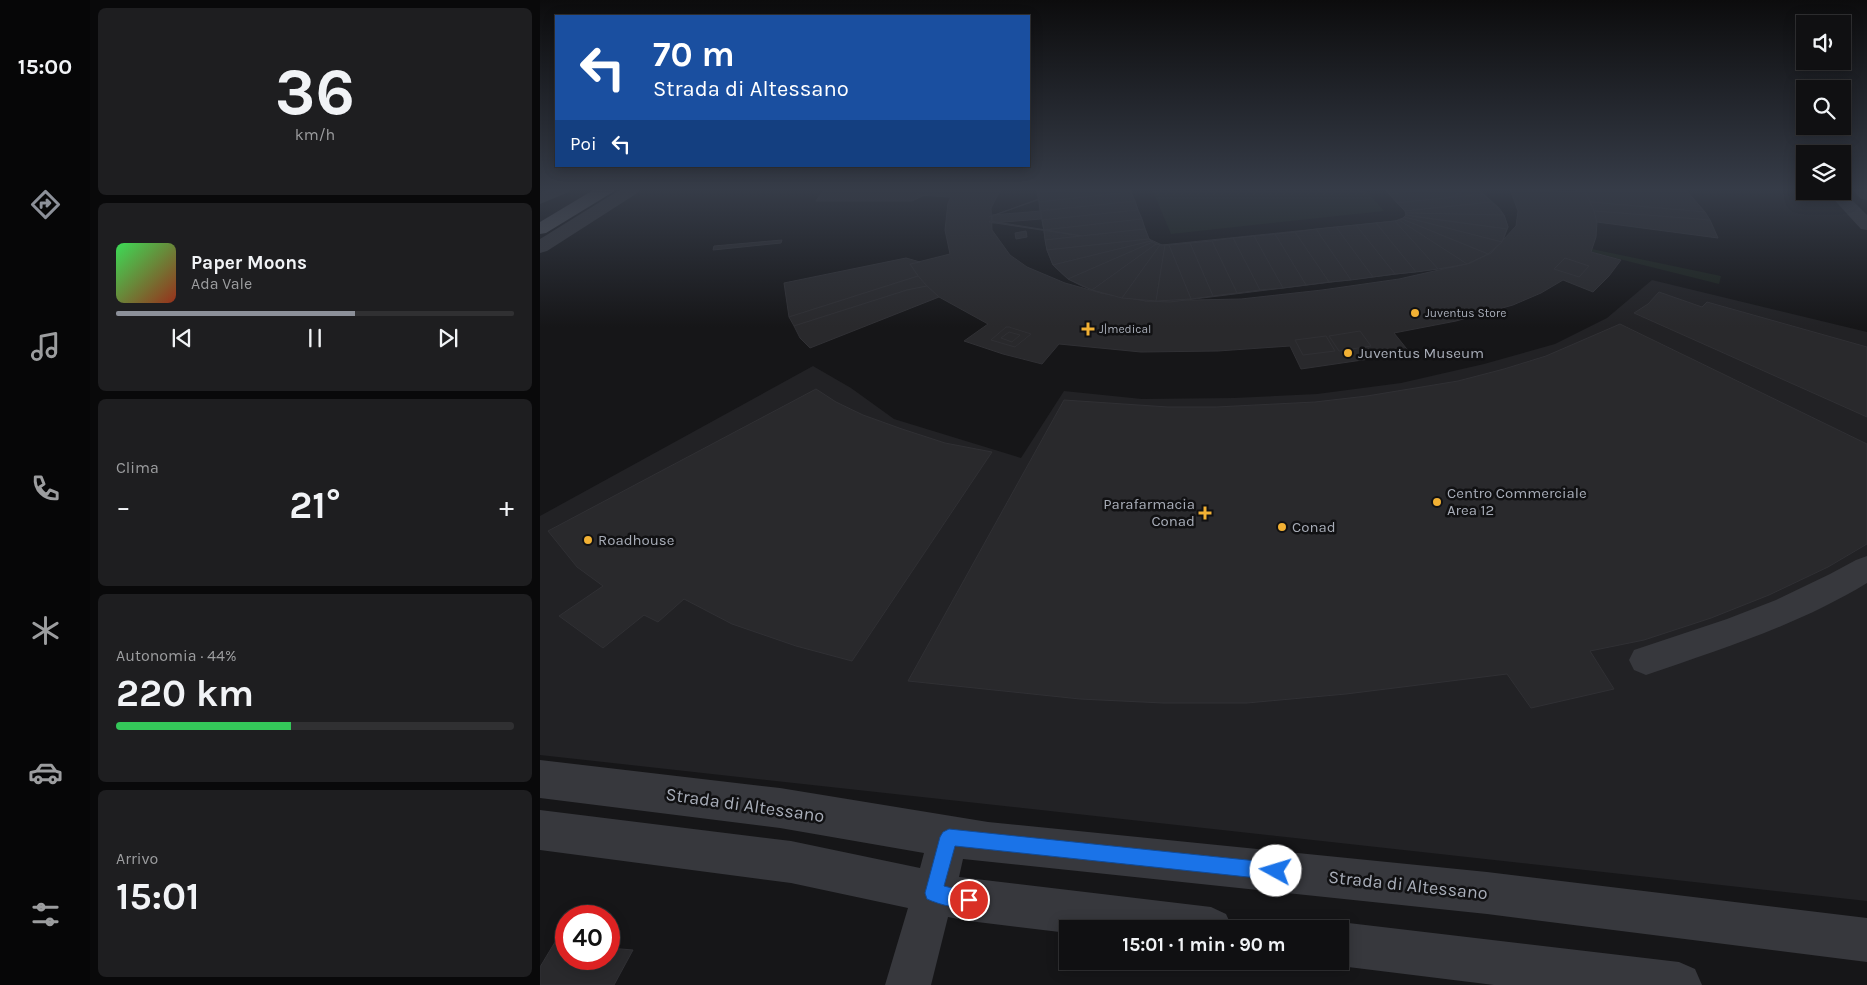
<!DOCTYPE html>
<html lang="it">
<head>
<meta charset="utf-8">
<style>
  body { margin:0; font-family:Karla,sans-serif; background:#1e1e20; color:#f1f3f6; height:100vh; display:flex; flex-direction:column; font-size:19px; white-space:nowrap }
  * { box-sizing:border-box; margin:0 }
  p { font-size:16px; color:#9c9d9f }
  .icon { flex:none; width:28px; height:28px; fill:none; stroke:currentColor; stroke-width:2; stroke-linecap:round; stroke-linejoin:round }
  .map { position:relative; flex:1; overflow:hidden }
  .drawer { display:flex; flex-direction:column; gap:8px; padding:8px; background:#09090a; width:450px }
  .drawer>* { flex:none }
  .hud { position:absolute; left:15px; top:15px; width:475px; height:152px; border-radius:0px; box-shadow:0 2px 12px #0003,0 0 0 1px #303032; background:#1a4fa0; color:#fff; overflow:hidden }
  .tools { position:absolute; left:1256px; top:15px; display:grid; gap:10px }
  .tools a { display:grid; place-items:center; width:55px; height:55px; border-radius:0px; background:#101012; box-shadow:0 2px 12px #0003,0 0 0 1px #303032; font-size:25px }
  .speed { position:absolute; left:15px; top:905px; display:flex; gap:10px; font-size:25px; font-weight:700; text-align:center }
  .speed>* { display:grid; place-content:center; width:65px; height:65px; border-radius:50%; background:#101012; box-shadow:0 2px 12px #0003,0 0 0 1px #303032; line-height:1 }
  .speed .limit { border:8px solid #d22; background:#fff; color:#111 }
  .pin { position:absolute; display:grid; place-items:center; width:42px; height:42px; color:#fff; margin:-21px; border:2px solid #fff; border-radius:50%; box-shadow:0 1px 5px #0007 }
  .me { position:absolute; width:55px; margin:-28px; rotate:276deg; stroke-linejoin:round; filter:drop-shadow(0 0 4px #0008) }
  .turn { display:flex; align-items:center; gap:18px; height:105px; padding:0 15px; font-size:22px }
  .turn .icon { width:65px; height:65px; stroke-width:2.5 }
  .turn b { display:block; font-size:35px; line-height:42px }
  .then { display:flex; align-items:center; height:48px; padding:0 15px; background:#0003; gap:10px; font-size:19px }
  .big { font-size:38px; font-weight:700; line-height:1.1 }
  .drawer .widget { flex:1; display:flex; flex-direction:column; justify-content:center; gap:8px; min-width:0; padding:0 18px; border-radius:8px; background:#1e1e20 }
  .drawer .dial { align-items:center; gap:0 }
  .dial b { font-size:65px; line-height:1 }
  .song { display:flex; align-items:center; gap:15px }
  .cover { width:60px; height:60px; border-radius:8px; background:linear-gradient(135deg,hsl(130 70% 55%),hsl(10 70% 35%)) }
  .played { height:5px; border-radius:2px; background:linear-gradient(90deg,#8c9099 60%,#303032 60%) }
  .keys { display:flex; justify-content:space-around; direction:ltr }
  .heat { display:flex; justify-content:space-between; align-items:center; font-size:28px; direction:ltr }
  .charge { height:8px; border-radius:4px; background:linear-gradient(90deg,#34c759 44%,#303032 0) }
  .trip { position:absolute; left:519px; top:920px; width:290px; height:50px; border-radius:0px; background:#101012; box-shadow:0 2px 12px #0003,0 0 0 1px #303032; font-weight:700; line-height:50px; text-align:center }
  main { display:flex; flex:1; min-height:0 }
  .dock { display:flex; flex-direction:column; width:90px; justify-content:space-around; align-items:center; background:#060607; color:#9c9d9f }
  .dock .icon { width:35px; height:35px }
  .dock .active { color:#8c9099 }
  .dock b { font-size:22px; color:#f1f3f6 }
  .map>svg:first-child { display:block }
  .built { fill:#222225 }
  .green { fill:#1c231d }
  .building { fill:#29292c; stroke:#303034 }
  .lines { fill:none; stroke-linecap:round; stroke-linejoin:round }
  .minor { fill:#37383d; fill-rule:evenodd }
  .major { fill:#53555c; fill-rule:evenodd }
  .route { fill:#1a73e8; stroke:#114b97 }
  .poi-dot { fill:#f2b134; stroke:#111113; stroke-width:2 }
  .labels { text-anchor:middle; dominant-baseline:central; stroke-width:5; stroke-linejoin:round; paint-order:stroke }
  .far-poi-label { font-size:12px; fill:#a8adb8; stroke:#111113; text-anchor:start }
  .poi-label { font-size:15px; fill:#a8adb8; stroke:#111113; text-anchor:start }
  .near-street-label { font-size:18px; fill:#a8adb8; stroke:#111113 }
</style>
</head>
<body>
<main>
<nav class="dock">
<b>15:00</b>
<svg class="icon active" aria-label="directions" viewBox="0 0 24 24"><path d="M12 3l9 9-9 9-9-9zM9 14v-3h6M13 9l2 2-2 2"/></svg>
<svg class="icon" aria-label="music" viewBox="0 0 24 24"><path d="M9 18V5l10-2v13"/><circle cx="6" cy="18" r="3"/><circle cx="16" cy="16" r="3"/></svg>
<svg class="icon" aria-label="phone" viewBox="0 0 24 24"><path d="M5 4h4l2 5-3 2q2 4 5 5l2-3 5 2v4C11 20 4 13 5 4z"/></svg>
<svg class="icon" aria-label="climate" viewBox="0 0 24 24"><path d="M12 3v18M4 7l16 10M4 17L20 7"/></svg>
<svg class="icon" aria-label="car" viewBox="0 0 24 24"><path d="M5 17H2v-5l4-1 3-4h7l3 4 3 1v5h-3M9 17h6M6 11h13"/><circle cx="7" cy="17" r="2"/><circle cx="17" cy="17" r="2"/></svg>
<svg class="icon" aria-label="filters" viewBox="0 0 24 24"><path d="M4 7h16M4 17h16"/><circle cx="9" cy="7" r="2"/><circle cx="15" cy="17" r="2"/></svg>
</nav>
<section class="drawer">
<div class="widget dial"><b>36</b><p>km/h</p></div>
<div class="widget">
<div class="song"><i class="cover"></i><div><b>Paper Moons</b><p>Ada Vale</p></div></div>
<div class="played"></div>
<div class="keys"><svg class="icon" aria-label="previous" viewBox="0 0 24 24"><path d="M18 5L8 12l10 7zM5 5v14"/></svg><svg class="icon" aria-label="pause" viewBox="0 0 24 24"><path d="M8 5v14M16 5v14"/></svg><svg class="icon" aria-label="next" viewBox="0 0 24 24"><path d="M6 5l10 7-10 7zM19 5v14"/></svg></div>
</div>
<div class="widget"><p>Clima</p>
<div class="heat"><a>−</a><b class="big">21°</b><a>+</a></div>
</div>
<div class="widget"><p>Autonomia · 44%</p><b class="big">220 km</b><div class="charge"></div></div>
<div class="widget"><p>Arrivo</p><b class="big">15:01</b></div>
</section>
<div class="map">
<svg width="1327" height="985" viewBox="0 0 1327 985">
  <rect width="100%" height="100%" fill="#161618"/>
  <path class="built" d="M 1112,280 L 1327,332 L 1327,901 L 0,755 L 0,516 L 273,366 L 311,388 L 354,419 L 481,458 L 524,391 L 602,399 L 694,398 L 777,394 L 861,383 L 944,364 L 1015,344 L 1067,318 Z"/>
  <g class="green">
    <path d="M 612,189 L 825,189 L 844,211 L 631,234 Z"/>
    <path d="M 1052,249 L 1181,276 L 1179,284 L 1051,252 Z"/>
  </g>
  <g class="building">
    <path d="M 284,189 L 381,189 L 376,195 L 385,195 L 372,201 L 276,201 Z"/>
    <path d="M 381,189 L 461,189 L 451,208 L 452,230 L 470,255 L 487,267 L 525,283 L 561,293 L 606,301 L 701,299 L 782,290 L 859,279 L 930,263 L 951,253 L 976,226 L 978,211 L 970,189 L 1045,192 L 1053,207 L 1057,222 L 1056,237 L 1051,252 L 1081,260 L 1069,276 L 1053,292 L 1023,280 L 1001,293 L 973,305 L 916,321 L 854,333 L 870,353 L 761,369 L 750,346 L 678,351 L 601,352 L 519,344 L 502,364 L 463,354 L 424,341 L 448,324 L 399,297 L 382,281 L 370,264 L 410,254 L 405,230 L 408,203 L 411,197 L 376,195 Z"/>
    <path d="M 497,189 L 590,189 L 609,239 L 622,245 L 855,221 L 863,218 L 866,215 L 865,211 L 845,189 L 938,189 L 959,208 L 964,215 L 968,227 L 963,240 L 951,253 L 930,263 L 913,267 L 630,302 L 606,301 L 561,293 L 542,286 L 528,279 L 513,265 L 507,250 Z"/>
    <path d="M 497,189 L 535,189 L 497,193 Z"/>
    <path d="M 526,189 L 529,189 L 449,217 Z"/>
    <path d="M 535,189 L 590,189 L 591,192 L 499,202 L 497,193 Z"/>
    <path d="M 845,189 L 896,189 L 849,194 Z"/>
    <path d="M 896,189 L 938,189 L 943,194 L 857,203 L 849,194 Z"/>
    <path d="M 925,189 L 928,189 L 875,217 Z"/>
    <path d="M 1037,189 L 1145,189 L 1165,212 L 1050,202 L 1045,192 L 1036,191 Z"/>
    <path d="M 591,192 L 595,201 L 500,211 L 499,202 Z"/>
    <path d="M 943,194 L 952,202 L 865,211 L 857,203 Z"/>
    <path d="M 595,201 L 598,210 L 502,220 L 500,211 Z"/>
    <path d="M 952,202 L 964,215 L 866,213 L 865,211 Z"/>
    <path d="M 1050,202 L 1165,212 L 1170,220 L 1054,211 Z"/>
    <path d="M 598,210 L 602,219 L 504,230 L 502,220 Z"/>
    <path d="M 501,211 L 501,219 L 452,223 L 452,215 Z"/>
    <path d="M 1054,211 L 1170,220 L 1178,238 L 1057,222 Z"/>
    <path d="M 866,213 L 964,215 L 968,227 L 967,229 L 866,215 Z"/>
    <path d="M 866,215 L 877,217 L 967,229 L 962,242 L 864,217 Z"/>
    <path d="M 864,217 L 962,242 L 948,254 L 862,219 Z"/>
    <path d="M 602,219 L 605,229 L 505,240 L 504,230 Z"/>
    <path d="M 862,219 L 948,254 L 927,264 L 859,220 Z"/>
    <path d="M 859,220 L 927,264 L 898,269 L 855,221 Z"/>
    <path d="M 450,221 L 606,246 L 449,222 Z"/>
    <path d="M 855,221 L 898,269 L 876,272 L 836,223 Z"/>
    <path d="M 836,223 L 876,272 L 855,274 L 816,225 Z"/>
    <path d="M 816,225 L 855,274 L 833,277 L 796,227 Z"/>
    <path d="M 796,227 L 833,277 L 811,280 L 776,229 Z"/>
    <path d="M 605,229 L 609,239 L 507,250 L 505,240 Z"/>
    <path d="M 776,229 L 811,280 L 789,282 L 755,232 Z"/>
    <path d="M 486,231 L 487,237 L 476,239 L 475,233 Z"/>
    <path d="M 755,232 L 789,282 L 766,285 L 735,234 Z"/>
    <path d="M 735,234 L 766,285 L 743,288 L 714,236 Z"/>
    <path d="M 714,236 L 743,288 L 720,290 L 693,238 Z"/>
    <path d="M 693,238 L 720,290 L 697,293 L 672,241 Z"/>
    <path d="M 609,239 L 611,241 L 513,265 L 507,250 Z"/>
    <path d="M 242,240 L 241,243 L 173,250 L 174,246 Z"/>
    <path d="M 611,241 L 613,242 L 528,279 L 513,265 Z"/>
    <path d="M 672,241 L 697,293 L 673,296 L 650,243 Z"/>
    <path d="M 613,242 L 616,244 L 552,290 L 528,279 Z"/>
    <path d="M 650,243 L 673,296 L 651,299 L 629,245 Z"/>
    <path d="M 616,244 L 620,245 L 582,298 L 552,290 Z"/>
    <path d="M 620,245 L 625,245 L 616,301 L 582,298 Z"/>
    <path d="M 625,245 L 629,245 L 651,299 L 616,301 Z"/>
    <path d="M 366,258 L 380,262 L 370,264 L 378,276 L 249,317 L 244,283 Z"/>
    <path d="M 1025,258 L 1049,266 L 1039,277 L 1014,269 Z"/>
    <path d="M 378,276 L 387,286 L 367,290 L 254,326 L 249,317 Z"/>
    <path d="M 387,286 L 399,297 L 270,348 L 260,338 L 254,326 L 367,290 Z"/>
    <path d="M 1119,292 L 1162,307 L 1167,302 L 1327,347 L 1327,417 L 1094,313 L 1108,304 Z"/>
    <path d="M 1080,324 L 1327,444 L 1327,544 L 1288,567 L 1229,595 L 1171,618 L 1104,640 L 1050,651 L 1074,689 L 991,708 L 967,674 L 806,694 L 707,703 L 623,703 L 540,699 L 368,681 L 524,400 L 628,407 L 676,407 L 775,402 L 827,396 L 918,381 L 964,369 L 1006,356 Z"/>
    <path d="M 466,327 L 469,327 L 491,334 L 475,347 L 451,340 Z"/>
    <path d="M 820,331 L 831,346 L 799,351 L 789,336 Z"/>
    <path d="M 469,332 L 480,335 L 472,342 L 461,338 Z"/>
    <path d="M 786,336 L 795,351 L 763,355 L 755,340 Z"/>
    <path d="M 276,389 L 296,402 L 323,415 L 362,429 L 405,443 L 452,452 L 312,661 L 256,646 L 192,624 L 144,599 L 118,622 L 104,615 L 63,648 L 19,616 L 63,586 L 37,567 L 8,531 Z"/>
    <path d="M 15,942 L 26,943 L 26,959 L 69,959 L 69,948 L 93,950 L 74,985 L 0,985 L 0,967 Z"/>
  </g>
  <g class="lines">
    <g class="minor">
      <path d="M 9,189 L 31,189 L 29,192 L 0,204 L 0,193 Z"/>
      <path d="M 81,189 L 101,189 L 99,192 L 7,251 L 0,253 L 0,239 Z"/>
      <path d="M 1312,189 L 1327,189 L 1327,200 L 1321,199 Z"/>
      <path d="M 1302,190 L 1327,215 L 1327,230 L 1321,229 L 1286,191 Z"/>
      <path d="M 1327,556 L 1327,583 C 1258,625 1182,649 1106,675 L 1094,670 L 1089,660 L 1094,650 L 1187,619 L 1236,600 L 1290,574 L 1316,560 Z"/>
      <path d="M 0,760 L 240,788 L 448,822 L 947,872 L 1327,918 L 1327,962 L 947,914 L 423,859 L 419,877 L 671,907 L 686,914 L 693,929 L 528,929 L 528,933 L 429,921 L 408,917 L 391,985 L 345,985 L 368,908 L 251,883 L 0,850 L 0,810 L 251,841 L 380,868 L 384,853 L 240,828 L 0,798 Z"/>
      <path d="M 800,922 L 1139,962 L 1155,969 L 1162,985 L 954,985 L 800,966 L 789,961 L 800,961 L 800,929 L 784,929 Z"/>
    </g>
    <path class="major" d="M 55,189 L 75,189 L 73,192 L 6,233 L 0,234 L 0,222 Z"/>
  </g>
  <linearGradient id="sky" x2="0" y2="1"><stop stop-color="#0c0c0d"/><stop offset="0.58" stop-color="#363c48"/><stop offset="1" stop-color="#363c48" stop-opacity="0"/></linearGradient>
  <rect width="1327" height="327" fill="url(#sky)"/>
  <path class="route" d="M 409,829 L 736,863 L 742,865 L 745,871 L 742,877 L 736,880 L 415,846 L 404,886 L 435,894 L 438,900 L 435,906 C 423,911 400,905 387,899 L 385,893 L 400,837 L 403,832 Z"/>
  <g class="poi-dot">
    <circle cx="875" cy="313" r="5"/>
    <path d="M545.5 321.5h5v5h5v5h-5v5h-5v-5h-5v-5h5z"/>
    <circle cx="808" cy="353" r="5"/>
    <circle cx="897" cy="502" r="5"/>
    <path d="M662.5 505.5h5v5h5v5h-5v5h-5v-5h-5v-5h5z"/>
    <circle cx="742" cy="527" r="5"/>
    <circle cx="48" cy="540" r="5"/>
  </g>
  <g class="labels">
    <g class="far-poi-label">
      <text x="885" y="313">Juventus Store</text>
      <text x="559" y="329">J|medical</text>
    </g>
    <g class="poi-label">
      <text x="818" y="353">Juventus Museum</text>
      <text x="907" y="493">Centro Commerciale<tspan x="907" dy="17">Area 12</tspan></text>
      <text x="655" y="504" text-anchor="end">Parafarmacia<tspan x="655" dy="17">Conad</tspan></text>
      <text x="752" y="527">Conad</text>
      <text x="58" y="540">Roadhouse</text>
    </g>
    <g class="near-street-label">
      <text transform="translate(205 805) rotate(8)">Strada di Altessano</text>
      <text transform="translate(868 885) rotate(6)">Strada di Altessano</text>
    </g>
  </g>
</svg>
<div class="tools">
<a><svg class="icon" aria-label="sound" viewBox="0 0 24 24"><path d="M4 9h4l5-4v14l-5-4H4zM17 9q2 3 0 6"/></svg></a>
<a><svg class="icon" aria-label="search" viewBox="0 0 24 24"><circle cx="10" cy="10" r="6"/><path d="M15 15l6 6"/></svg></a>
<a><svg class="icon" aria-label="layers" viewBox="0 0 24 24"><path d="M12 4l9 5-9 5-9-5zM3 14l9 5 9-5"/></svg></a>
</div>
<div class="speed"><div class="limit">40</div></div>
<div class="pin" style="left:429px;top:900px;background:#d93025"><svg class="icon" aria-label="arrive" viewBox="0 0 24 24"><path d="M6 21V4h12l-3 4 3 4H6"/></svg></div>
<svg class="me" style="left:736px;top:871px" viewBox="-20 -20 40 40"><circle r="19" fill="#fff"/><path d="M0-13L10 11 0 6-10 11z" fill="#1a73e8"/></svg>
<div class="trip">15:01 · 1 min · 90 m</div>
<div class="hud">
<div class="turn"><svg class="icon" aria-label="left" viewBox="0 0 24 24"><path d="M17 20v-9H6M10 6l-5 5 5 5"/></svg><div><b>70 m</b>Strada di Altessano</div></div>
<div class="then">Poi<svg class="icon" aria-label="left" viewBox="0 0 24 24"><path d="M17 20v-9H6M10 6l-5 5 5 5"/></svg></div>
</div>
</div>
</main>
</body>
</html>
